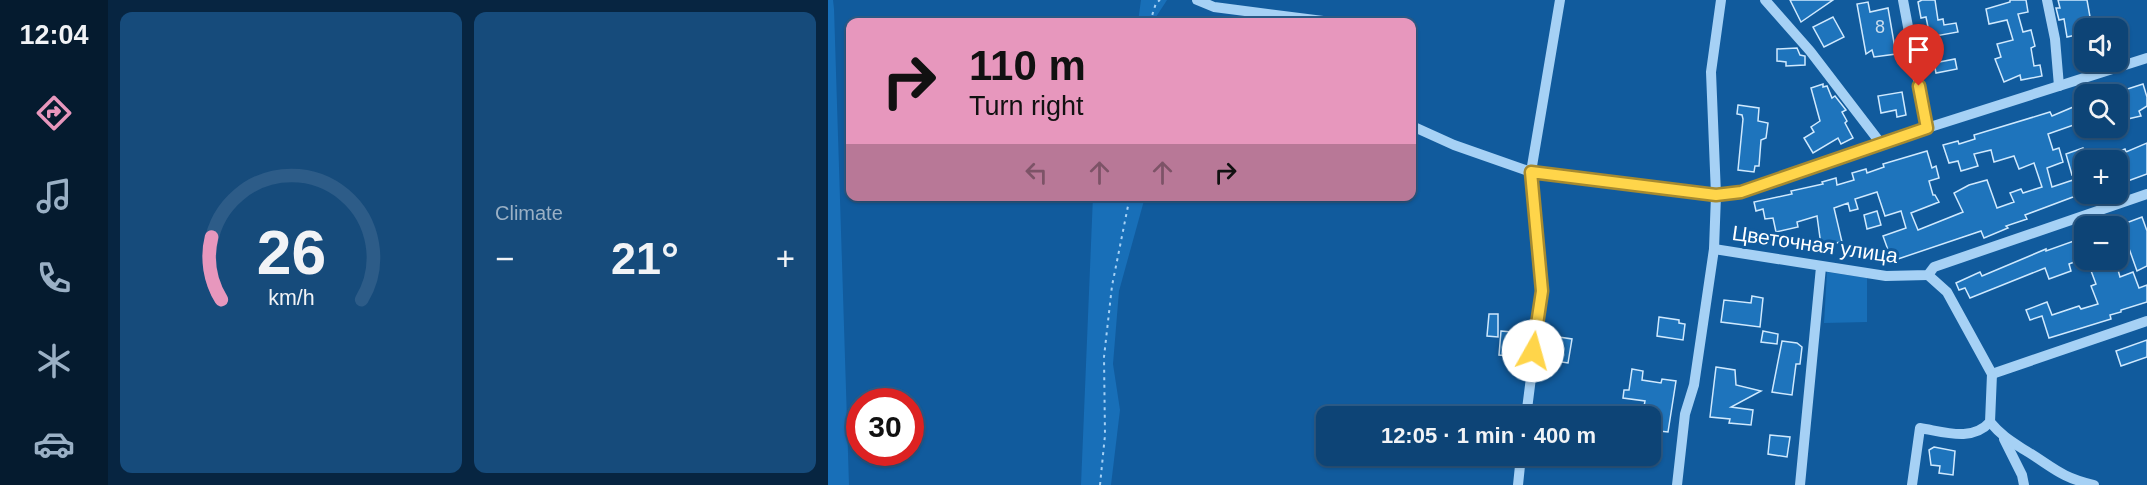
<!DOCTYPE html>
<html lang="en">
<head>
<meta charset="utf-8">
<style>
  body { margin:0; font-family:Helvetica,sans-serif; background:#164b7b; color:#f1f3f6; height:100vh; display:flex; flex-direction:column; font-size:22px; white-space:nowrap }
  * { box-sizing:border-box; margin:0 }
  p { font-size:20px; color:#9ab0c5 }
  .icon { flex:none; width:33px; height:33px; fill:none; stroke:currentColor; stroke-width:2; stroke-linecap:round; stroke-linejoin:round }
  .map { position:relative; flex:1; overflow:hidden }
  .drawer { display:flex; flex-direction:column; gap:12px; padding:12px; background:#072541; width:720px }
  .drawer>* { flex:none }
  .top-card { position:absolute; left:18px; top:18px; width:570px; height:183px; border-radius:12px; box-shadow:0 2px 4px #0004,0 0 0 2px #2d5c88; background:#e797bd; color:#111; overflow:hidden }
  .controls { position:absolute; left:1246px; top:18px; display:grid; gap:12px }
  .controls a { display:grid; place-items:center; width:54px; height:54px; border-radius:12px; background:#0d4476; box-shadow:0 2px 4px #0004,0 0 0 2px #2d5c88; font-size:30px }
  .speed { position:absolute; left:18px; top:388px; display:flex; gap:12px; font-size:30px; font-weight:700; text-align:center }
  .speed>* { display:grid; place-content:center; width:78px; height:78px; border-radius:50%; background:#0d4476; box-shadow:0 2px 4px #0004,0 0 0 2px #2d5c88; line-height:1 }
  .speed .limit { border:9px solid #d22; background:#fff; color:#111 }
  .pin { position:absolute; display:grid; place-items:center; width:51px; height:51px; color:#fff; margin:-62px -26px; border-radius:50% 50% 50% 0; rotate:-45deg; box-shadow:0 0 6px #0007 }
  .pin .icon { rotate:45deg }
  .me { position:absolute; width:66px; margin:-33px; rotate:7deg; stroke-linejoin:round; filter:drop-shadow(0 0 4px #0008) }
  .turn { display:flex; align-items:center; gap:21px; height:126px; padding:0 24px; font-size:27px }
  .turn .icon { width:78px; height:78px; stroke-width:2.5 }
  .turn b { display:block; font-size:42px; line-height:51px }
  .lanes { display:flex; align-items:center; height:57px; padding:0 24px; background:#0003; justify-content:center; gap:30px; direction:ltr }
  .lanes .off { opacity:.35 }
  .big { font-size:45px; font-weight:700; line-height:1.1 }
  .drawer .card { flex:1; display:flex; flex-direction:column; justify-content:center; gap:9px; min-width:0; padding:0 21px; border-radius:12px; background:#164b7b }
  .drawer .dial { align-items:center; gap:0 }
  .dial svg { height:156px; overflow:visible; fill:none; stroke:#2d5c88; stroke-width:7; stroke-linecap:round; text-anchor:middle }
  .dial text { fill:#f1f3f6; stroke:none }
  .heat { display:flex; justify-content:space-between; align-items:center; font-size:33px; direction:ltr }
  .drawer .tiles { flex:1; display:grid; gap:12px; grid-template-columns:repeat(2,1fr) }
  .trip { position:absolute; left:488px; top:406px; width:345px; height:60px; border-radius:12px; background:#0d4476; box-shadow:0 2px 4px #0004,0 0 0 2px #2d5c88; font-weight:700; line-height:60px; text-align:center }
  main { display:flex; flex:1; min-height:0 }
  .tabs { display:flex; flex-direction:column; width:108px; justify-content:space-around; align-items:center; background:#051b2f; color:#9ab0c5 }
  .tabs .icon { width:42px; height:42px }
  .tabs .active { color:#e797bd }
  .tabs b { font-size:27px; color:#f1f3f6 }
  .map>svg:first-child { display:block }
  .green { fill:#186fb8 }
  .building { fill:#1e74bc; stroke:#cfe9fe; stroke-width:1.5 }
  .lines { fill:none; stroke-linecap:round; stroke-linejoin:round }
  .path { stroke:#a6d1f5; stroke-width:2; stroke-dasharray:3 4.5; stroke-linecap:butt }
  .minor { stroke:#a6d1f5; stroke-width:10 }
  .route-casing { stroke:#a68a30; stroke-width:15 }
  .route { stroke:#ffd54a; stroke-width:10 }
  .labels { text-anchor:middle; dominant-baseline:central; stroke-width:6; stroke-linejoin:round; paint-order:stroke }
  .number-label { font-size:18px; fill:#c7dcee }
  .street-label { font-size:21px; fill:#fff; stroke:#115b9d }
</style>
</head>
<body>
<main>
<nav class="tabs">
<b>12:04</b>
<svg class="icon active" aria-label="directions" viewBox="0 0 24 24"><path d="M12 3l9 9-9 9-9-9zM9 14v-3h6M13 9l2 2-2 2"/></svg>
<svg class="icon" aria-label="music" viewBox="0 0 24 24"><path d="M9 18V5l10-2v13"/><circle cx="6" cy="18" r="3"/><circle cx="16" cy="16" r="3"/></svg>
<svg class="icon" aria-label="phone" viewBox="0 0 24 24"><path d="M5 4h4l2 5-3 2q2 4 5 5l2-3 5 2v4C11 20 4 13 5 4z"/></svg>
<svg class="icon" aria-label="climate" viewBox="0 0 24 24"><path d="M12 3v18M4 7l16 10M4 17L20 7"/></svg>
<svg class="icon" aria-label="car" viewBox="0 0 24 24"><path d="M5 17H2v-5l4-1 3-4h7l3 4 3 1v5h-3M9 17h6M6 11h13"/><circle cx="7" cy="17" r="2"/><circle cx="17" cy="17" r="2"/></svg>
</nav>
<section class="drawer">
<div class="tiles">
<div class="card dial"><svg viewBox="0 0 100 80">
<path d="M14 69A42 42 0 1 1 86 69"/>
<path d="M14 69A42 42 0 0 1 9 37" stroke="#e797bd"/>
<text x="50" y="56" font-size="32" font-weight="700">26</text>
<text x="50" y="72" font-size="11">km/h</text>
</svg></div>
<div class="card"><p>Climate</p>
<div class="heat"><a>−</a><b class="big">21°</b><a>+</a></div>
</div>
</div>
</section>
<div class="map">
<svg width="1319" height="485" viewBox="0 0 1319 485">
  <rect width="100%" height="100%" fill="#115b9d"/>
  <g class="green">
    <path d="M 0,0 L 5,0 L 6,9 L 21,485 L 0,485 Z"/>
    <path d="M 313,0 L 339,0 L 328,17 L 328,22 L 310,22 Z"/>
    <path d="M 265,196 L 317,197 L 291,291 L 285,364 L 292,410 L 283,485 L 253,485 Z"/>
    <path d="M 999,272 L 1039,278 L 1039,322 L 996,323 Z"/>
  </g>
  <g class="building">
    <path d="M 962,0 L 1005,0 L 973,22 Z"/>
    <path d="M 1094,0 L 1107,0 L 1110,20 L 1115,19 L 1116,25 L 1128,23 L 1130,32 L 1102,37 L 1098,17 L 1093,18 L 1090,2 Z"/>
    <path d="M 1182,0 L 1198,0 L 1200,12 L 1190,14 L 1195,32 L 1203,30 L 1207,46 L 1203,48 L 1206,66 L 1212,65 L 1214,76 L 1193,80 L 1192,75 L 1176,82 L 1167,59 L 1173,57 L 1169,44 L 1185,40 L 1179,20 L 1161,24 L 1158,9 L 1182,2 Z"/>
    <path d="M 1230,0 L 1259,0 L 1264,28 L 1257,28 L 1257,33 L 1239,37 L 1236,19 L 1231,20 L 1228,8 L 1232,8 Z"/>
    <path d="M 1040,2 L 1042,12 L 1060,8 L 1068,54 L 1046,57 L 1044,50 L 1038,54 L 1029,4 Z"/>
    <path d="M 1005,17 L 1016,37 L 996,47 L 985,27 Z"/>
    <path d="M 969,48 L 972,55 L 977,56 L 977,65 L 958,66 L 958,62 L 949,61 L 949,49 Z"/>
    <path d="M 1127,59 L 1129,69 L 1108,73 L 1106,63 Z"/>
    <path d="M 995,84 L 995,87 L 999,86 L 1004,98 L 1007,96 L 1018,110 L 1014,112 L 1019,121 L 1017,123 L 1025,138 L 1013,144 L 1010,138 L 985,153 L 976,138 L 986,132 L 983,127 L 992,121 L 983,88 Z"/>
    <path d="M 1315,84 L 1319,97 L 1319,106 L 1311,111 L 1313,116 L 1295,120 L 1292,109 L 1290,110 L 1290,92 Z"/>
    <path d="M 1074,92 L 1078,115 L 1069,117 L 1068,110 L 1053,113 L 1050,96 Z"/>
    <path d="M 1257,102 L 1257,121 L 1220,134 L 1225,150 L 1231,148 L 1235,162 L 1219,168 L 1224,187 L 1248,179 L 1253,194 L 1197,215 L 1199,219 L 1178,226 L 1180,228 L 1156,238 L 1153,231 L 1064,261 L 1055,236 L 1078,228 L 1073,211 L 1057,216 L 1049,192 L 1027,199 L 1030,209 L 1022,211 L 1020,203 L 1006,208 L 1014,242 L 993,245 L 989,216 L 969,222 L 970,227 L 948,232 L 945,218 L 937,219 L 935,209 L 928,211 L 926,202 L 964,194 L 963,191 L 995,184 L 994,182 L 1008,178 L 1009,185 L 1026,180 L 1024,173 L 1038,169 L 1039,173 L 1056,167 L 1055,164 L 1099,151 L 1104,168 L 1108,166 L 1111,178 L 1101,181 L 1105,195 L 1107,195 L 1111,202 L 1083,213 L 1090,230 L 1135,212 L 1126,193 L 1141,185 L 1159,180 L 1169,208 L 1186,202 L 1182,193 L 1193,189 L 1195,193 L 1214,187 L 1206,163 L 1191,169 L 1186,156 L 1166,162 L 1163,150 L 1146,154 L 1150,166 L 1133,171 L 1130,161 L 1121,163 L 1115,145 L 1130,141 L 1131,144 L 1147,139 L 1146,135 L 1222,112 L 1224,116 Z"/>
    <path d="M 910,105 L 931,108 L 930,121 L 940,123 L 938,138 L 933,140 L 931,166 L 927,166 L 926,172 L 910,170 L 915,119 L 914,115 L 909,114 Z"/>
    <path d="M 1319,143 L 1319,174 L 1297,182 L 1287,153 L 1297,149 L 1298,152 Z"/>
    <path d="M 1255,148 L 1260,160 L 1257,160 L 1257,171 L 1244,175 L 1238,154 Z"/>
    <path d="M 1049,211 L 1053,225 L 1039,229 L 1036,215 Z"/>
    <path d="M 1314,217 L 1319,231 L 1319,266 L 1309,271 L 1298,240 L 1290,243 L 1290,226 Z"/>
    <path d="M 1257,237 L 1257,258 L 1241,264 L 1243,271 L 1221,279 L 1217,268 L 1142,298 L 1137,288 L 1131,290 L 1128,283 L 1152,272 L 1154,276 L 1218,249 L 1218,251 Z"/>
    <path d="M 1259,260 L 1271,260 L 1273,264 L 1280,260 L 1286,271 L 1290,270 L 1292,277 L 1305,272 L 1311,288 L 1319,285 L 1319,302 L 1293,310 L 1293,312 L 1282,315 L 1283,319 L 1221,338 L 1214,316 L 1202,320 L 1198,310 L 1219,302 L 1224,315 L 1251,306 L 1253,309 L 1270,304 L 1263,286 L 1268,284 Z"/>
    <path d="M 924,296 L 935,298 L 932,327 L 893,322 L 896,300 L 923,303 Z"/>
    <path d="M 661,314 L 670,314 L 670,337 L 659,336 Z"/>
    <path d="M 831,317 L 851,320 L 851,323 L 857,324 L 855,340 L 829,336 Z"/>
    <path d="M 673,331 L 695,333 L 692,357 L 671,355 Z"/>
    <path d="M 935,331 L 950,334 L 949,344 L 933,342 Z"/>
    <path d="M 724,336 L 744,339 L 740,363 L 721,360 Z"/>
    <path d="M 1319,340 L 1319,357 L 1293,366 L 1288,351 Z"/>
    <path d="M 954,341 L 969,343 L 974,347 L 972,364 L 968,364 L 964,395 L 944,392 Z"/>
    <path d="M 888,367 L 907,370 L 908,385 L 933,391 L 903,407 L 925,410 L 923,425 L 901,423 L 902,419 L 882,417 Z"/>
    <path d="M 804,369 L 815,371 L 814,380 L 833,383 L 834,379 L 848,381 L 840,432 L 822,430 L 822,417 L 814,417 L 817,401 L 795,398 L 796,390 L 801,390 Z"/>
    <path d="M 942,435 L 962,437 L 959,457 L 940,454 Z"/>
    <path d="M 1106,447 L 1127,451 L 1125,475 L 1111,473 L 1112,466 L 1103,465 L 1101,450 Z"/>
  </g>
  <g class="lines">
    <g class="path">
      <path d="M 322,22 L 328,3 L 332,0"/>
      <path d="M 272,485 L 277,435 L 276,357 L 284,286 L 302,196"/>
    </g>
    <g class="minor">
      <path d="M 369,0 L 386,7 L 503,22"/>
      <path d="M 937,0 L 982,51 L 1054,145"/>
      <path d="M 1075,0 L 1099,128"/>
      <path d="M 1219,0 L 1227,39 L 1231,86"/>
      <path d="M 584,126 L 626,145 L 703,172 L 888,195 L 913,192 L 1099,128 L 1319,58"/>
      <path d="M 886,249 L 1058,276 L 1100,275 L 1106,267 L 1319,194"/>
      <path d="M 1164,374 L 1319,321"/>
      <path d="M 698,417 L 714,291 L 703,172 L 732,0"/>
      <path d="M 1162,422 C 1173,435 1181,440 1195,449 C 1224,466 1231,477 1266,485"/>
      <path d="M 1176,439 L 1194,475 L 1196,485"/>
      <path d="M 690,485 L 693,456"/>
      <path d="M 849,485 L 857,414 L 866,385 L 886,249 L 888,195 L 883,72 L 893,0"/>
      <path d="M 972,485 L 993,267"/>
      <path d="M 1084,485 L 1092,428 C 1117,432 1144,442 1162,422 L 1164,374 L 1119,292 L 1100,275"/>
    </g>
  </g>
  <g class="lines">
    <g class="route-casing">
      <path id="route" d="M 705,351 L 714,291 L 703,172 L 888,195 L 913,192 L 1099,128 L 1091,86"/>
    </g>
    <use href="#route" class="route"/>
  </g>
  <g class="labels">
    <g class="number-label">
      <text x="1052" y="27">8</text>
    </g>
    <g class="street-label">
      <text transform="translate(987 244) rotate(8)">Цветочная улица</text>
    </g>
  </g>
</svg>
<div class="controls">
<a><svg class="icon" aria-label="sound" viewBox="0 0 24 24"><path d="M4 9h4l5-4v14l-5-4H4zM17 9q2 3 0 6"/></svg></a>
<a><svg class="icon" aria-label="search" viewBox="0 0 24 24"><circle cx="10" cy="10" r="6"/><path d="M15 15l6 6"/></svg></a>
<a>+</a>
<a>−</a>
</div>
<div class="speed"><div class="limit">30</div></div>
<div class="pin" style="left:1091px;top:86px;background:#d93025"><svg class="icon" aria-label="arrive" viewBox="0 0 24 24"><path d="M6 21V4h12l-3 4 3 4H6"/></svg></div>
<svg class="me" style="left:705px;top:351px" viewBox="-20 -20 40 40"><circle r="19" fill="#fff"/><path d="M0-13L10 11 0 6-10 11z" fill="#ffd54a"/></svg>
<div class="trip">12:05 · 1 min · 400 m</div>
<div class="top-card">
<div class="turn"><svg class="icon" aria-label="right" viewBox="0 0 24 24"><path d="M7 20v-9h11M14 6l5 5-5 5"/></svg><div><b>110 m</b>Turn right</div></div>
<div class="lanes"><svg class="icon off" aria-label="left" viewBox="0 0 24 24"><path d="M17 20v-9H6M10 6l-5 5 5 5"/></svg><svg class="icon off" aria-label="ahead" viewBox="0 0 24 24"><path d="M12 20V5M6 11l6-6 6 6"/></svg><svg class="icon off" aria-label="ahead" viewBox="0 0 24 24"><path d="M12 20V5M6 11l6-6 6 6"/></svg><svg class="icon" aria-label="right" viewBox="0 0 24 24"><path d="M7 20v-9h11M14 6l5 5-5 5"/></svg></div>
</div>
</div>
</main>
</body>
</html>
